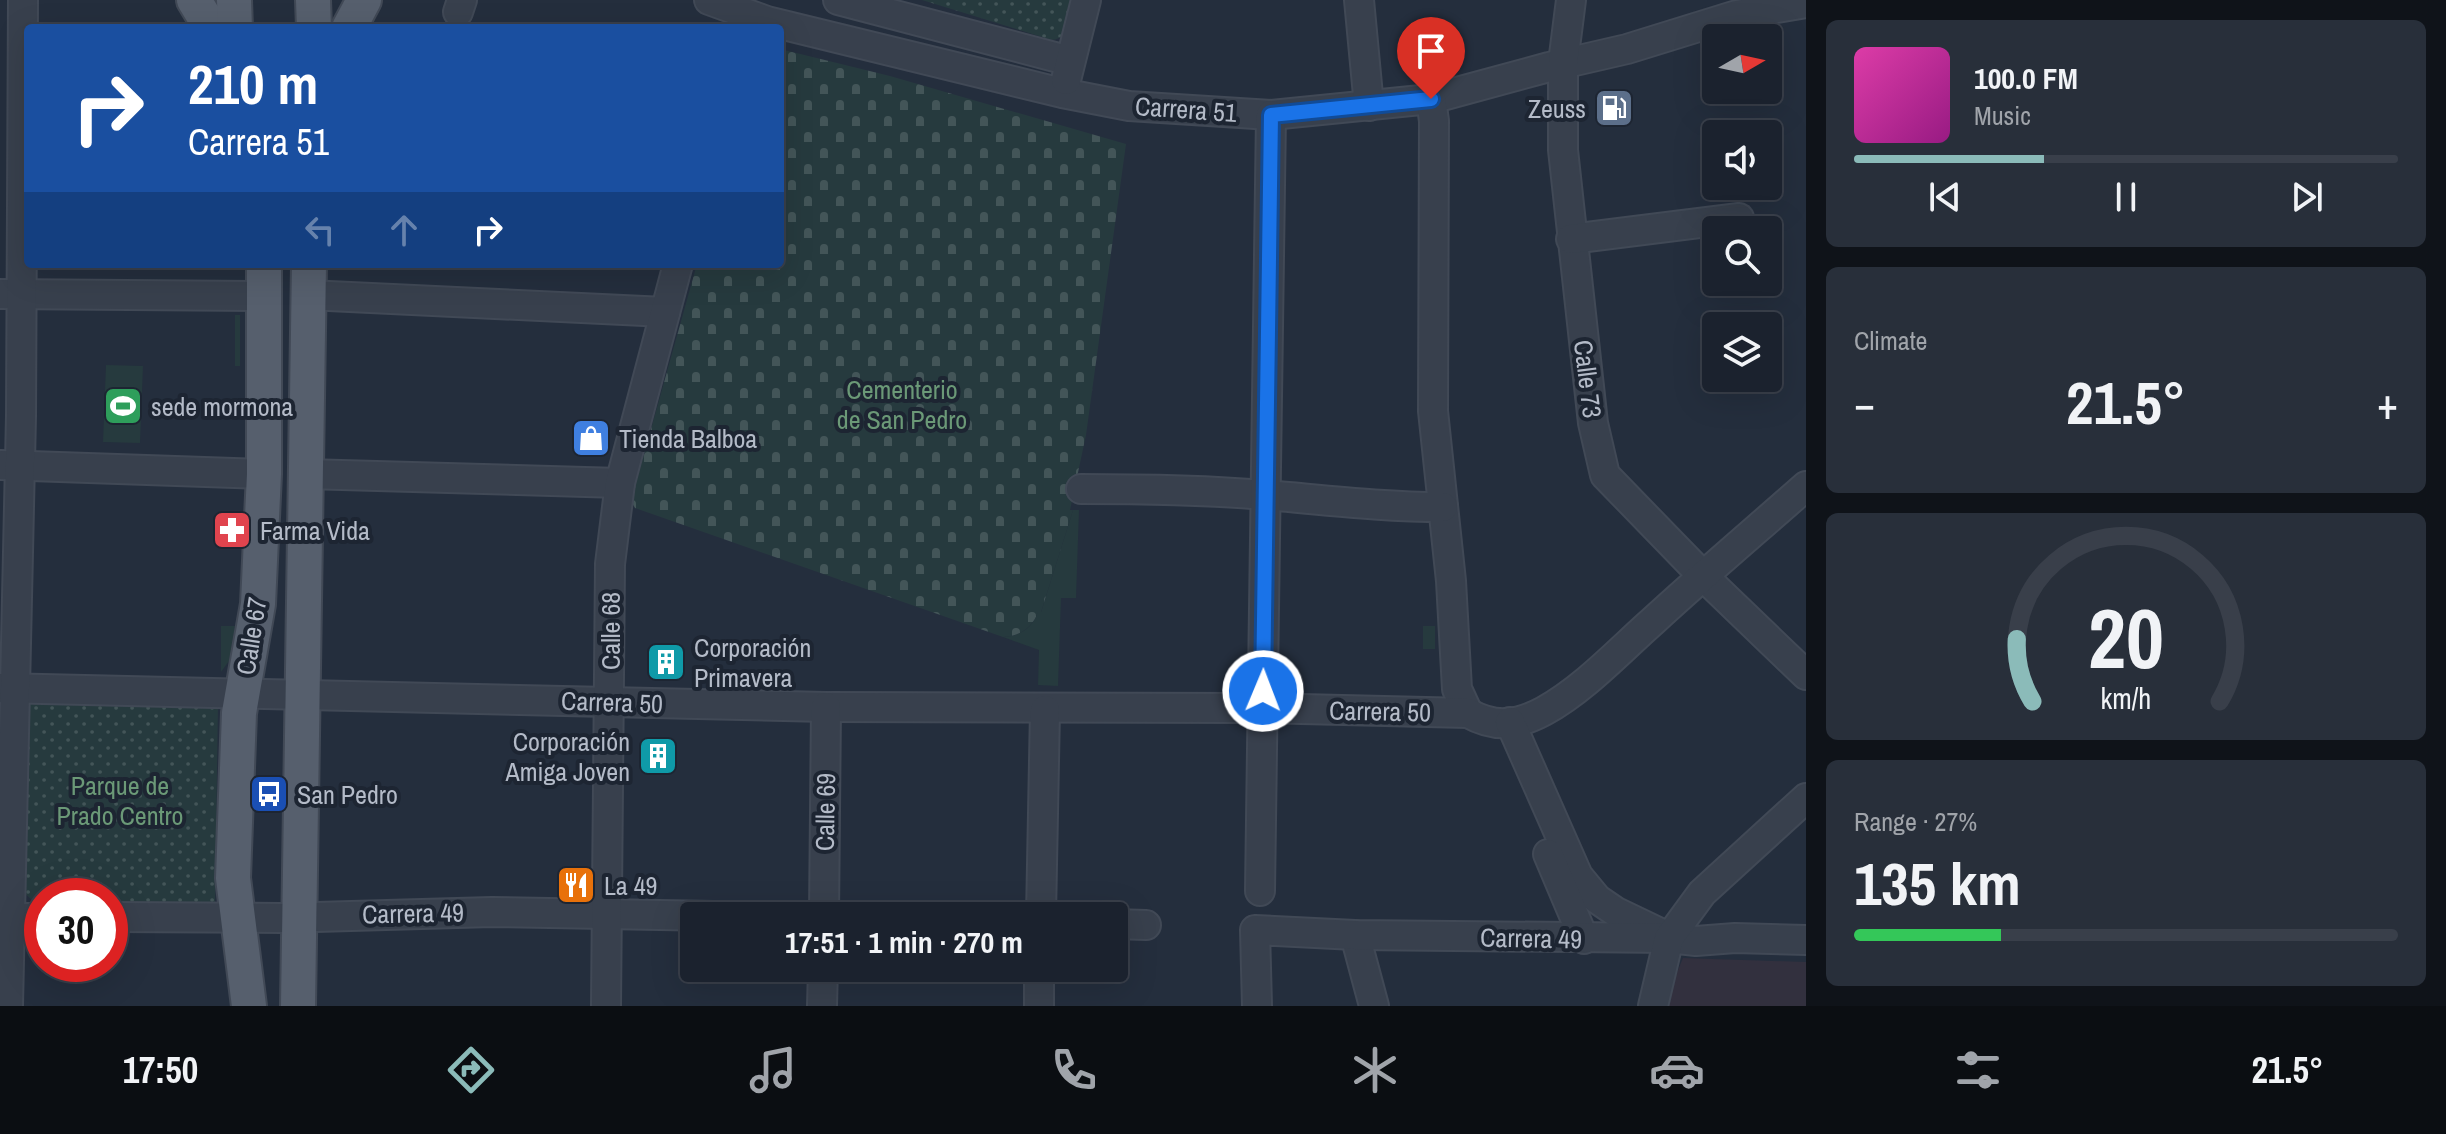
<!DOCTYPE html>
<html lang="en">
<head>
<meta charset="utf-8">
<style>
  body { margin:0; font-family:"Archivo Narrow",sans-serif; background:#282f3a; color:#f1f3f6; height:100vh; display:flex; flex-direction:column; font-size:30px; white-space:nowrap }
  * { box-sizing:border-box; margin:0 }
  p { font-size:26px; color:#a0a4aa }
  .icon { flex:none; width:44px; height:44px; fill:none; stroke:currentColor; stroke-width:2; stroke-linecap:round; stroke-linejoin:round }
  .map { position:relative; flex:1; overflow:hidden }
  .panel { display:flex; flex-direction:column; gap:20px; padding:20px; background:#0f1319; width:640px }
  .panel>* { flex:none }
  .top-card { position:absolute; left:24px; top:24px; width:760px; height:244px; border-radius:8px; box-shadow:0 8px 32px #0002,0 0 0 2px #393f4a; background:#1a4fa0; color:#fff; overflow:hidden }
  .needle { width:52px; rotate:81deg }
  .fabs { position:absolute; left:1702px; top:24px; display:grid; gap:16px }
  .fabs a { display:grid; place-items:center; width:80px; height:80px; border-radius:8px; background:#1b222e; box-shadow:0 8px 32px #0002,0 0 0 2px #393f4a; font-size:40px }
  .speed { position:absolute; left:24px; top:878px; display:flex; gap:16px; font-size:40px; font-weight:700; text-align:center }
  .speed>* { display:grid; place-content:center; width:104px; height:104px; border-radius:50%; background:#1b222e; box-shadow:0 8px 32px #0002,0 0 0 2px #393f4a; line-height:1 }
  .speed .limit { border:12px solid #d22; background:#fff; color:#111 }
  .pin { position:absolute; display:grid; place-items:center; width:68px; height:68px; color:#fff; margin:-82px -34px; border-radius:50% 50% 50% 0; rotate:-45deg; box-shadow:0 0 8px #0007 }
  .pin .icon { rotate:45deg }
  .me { position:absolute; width:88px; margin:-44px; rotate:1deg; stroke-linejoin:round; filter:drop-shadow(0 0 6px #0008) }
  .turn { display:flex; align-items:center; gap:28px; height:168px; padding:0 32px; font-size:36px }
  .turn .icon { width:104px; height:104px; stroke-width:2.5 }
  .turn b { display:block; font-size:56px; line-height:68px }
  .lanes { display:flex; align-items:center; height:76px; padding:0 32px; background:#0003; justify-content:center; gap:40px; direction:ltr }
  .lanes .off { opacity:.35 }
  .big { font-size:60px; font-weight:700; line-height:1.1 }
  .panel .widget { flex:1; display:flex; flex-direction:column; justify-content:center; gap:12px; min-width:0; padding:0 28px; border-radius:12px; background:#282f3a }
  .panel .dial { align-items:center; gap:0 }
  .dial svg { height:208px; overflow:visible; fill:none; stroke:#393f4a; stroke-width:7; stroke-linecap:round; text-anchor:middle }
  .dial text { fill:#f1f3f6; stroke:none }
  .song { display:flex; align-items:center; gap:24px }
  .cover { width:96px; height:96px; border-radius:12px; background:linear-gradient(135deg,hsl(320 70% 55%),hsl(310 70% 35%)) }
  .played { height:8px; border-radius:4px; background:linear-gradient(90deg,#8bbbb9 35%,#393f4a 35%) }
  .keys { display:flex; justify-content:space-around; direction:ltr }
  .heat { display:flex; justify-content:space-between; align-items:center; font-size:44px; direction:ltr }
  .charge { height:12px; border-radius:6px; background:linear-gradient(90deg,#34c759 27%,#393f4a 0) }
  .trip { position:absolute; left:680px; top:902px; width:448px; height:80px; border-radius:8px; background:#1b222e; box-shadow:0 8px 32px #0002,0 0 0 2px #393f4a; font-weight:700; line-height:80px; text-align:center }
  .tabs { display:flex; height:128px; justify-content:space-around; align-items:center; background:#0b0e12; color:#a0a4aa }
  .tabs .icon { width:56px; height:56px }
  .tabs .current { color:#8bbbb9 }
  .tabs b { font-size:36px; color:#f1f3f6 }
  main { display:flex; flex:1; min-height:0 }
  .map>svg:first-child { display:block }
  .medical { fill:#32303e }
  .grass { fill:#263a3e }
  .cemetery { fill:url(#cemetery-stones) }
  .park { fill:url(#park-dots) }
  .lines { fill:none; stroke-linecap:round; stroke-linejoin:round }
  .minor-casing { stroke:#414956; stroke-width:32 }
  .major-casing { stroke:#414956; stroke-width:38 }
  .minor { stroke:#38404d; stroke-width:28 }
  .major { stroke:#565f6d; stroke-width:34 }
  .route-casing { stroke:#114b97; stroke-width:20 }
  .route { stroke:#1a73e8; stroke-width:14 }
  .labels { text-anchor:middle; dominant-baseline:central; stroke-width:8; stroke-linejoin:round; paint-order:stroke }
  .poi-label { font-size:26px; fill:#b4bbc8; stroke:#1d2532; text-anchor:start }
  .street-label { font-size:26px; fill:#b4bbc8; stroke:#1d2532 }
  .park-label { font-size:26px; fill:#6b9977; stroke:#1d2532 }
</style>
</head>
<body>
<main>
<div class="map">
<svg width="1806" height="1006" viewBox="0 0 1806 1006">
  <defs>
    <pattern id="cemetery-stones" width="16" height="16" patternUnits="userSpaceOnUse" patternTransform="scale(2)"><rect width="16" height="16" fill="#263a3e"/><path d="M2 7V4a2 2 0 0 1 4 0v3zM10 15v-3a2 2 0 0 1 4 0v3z" fill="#435558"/></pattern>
    <pattern id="park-dots" width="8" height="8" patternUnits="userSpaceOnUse" patternTransform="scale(2)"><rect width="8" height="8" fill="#263a3e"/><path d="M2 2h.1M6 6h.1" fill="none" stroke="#435558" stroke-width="1.8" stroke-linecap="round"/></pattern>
  </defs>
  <rect width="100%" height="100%" fill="#242e3d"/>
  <path class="medical" d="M 1683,958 L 1806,962 L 1806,1006 L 1663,1006 Z"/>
  <g class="grass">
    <rect x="235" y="315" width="5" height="51"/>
    <path d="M 106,365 L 143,366 L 140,443 L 103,442 Z"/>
    <path d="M 1073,510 L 1079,510 L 1076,598 L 1061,598 L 1058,686 L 1038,685 L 1039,650 L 1003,637 C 1020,636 1033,628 1038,611 L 1041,612 Z"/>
    <path d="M 221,626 L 235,626 L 229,661 L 221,672 Z"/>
    <rect x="1423" y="626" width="12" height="23"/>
  </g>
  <path class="cemetery" d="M 780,49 L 890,76 L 1126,144 L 1086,435 L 1070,510 L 1073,510 L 1041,612 L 1038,612 C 1032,628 1020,636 1003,637 L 635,508 L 631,501 L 697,264 L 780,264 Z"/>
  <g class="park">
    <path d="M 922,0 L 1077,0 C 1072,15 1071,38 1052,40 Z"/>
    <path d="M 28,701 L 218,704 L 215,903 L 110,908 L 110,896 L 42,896 L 42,909 L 21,890 Z"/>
  </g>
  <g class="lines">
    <g class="minor-casing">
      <g id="minor">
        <path d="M 709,0 L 767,21 L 1062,93 L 1129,106 L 1271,115 L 1431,99 L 1549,67 L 1627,49 L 1737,15 L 1806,3"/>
        <path d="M 838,0 L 1070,61"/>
        <path d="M 1359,0 L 1369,106"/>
        <path d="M 1571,0 L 1563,63 L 1563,150 L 1593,423 L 1605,475 L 1703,576 L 1806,675"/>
        <path d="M 458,12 L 462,0"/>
        <path d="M 1066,80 L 1086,0"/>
        <path d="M 1431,99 L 1434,121 L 1433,411 L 1451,581 L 1457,689 L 1468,713"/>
        <path d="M 1571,239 L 1739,218"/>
        <path d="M 0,294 L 264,296"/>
        <path d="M 308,295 L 665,312"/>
        <path d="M 1,465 L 264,474"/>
        <path d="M 306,474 L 620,483"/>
        <path d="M 1081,489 C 1142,489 1204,490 1265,495 C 1325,500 1383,507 1443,507"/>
        <path d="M 0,688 L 826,707 L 1263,708 L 1468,713 C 1495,728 1516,726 1544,711 C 1584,689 1619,651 1653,621 C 1703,575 1755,531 1806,486"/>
        <path d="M 1510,722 L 1578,876 L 1597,899 L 1616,912 L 1664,935"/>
        <path d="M 1548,854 L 1584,939"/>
        <path d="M 1260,891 L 1271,115"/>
        <path d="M 824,916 L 826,707"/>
        <path d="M 1041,916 L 1045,710"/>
        <path d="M 110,917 L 281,918 L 492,912 L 715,916"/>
        <path d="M 0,918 L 42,918"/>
        <path d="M 1114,924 L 1146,925"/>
        <path d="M 1355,935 L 1374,1006"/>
        <path d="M 8,1006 L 21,416 L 23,0"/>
        <path d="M 606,1006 L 610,564 L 620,483 L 678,264"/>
        <path d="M 822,1006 L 823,968"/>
        <path d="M 1039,1006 L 1039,968"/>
        <path d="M 1257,1006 L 1255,930 L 1355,935 L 1669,938 L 1696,941 L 1735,938 L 1806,940"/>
        <path d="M 1653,1006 L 1669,938 L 1702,893 L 1806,798"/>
      </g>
    </g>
    <g class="major-casing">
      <g id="major">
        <path d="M 194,0 L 211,28"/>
        <path d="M 234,0 L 235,28"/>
        <path d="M 313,0 L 314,28"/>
        <path d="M 349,28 L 364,0"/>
        <path d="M 249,1006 L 233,878 L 239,713 L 258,604 L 264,474 L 264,264"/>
        <path d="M 298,1006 L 309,264"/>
      </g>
    </g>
    <use href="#minor" class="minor"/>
    <use href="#major" class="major"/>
  </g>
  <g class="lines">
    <g class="route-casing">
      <path id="route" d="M 1263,691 L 1271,115 L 1431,99"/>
    </g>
    <use href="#route" class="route"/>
  </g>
  <defs>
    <g id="fuel-square" transform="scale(2)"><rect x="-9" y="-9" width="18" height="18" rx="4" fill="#5c6f8a" stroke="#1d2532"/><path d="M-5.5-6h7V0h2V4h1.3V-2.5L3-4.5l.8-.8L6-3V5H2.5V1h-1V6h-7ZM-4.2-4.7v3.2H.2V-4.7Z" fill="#fff"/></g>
    <g id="stadium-square" transform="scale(2)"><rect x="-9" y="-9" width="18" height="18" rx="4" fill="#2e9e5b" stroke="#1d2532"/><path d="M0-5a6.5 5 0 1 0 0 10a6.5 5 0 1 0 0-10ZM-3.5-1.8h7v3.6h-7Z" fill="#fff"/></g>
    <g id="shop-square" transform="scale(2)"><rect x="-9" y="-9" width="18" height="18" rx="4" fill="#3f7fe0" stroke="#1d2532"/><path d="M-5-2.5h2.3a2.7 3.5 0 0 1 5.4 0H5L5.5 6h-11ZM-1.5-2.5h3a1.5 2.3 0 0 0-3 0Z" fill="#fff"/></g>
    <g id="pharmacy-square" transform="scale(2)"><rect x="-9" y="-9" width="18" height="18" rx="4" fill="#e0444e" stroke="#1d2532"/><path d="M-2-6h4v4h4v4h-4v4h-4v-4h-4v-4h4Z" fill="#fff"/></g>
    <g id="building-square" transform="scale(2)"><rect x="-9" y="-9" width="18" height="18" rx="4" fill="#0f9aa8" stroke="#1d2532"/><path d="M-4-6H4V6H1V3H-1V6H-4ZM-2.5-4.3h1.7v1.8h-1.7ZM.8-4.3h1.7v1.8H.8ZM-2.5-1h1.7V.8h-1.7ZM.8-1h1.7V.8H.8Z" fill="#fff"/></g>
    <g id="bus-square" transform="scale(2)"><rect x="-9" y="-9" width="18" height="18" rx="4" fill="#1a4fb4" stroke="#1d2532"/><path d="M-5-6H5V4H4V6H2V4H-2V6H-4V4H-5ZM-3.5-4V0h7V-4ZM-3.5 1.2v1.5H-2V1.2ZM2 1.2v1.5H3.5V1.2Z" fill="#fff"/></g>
    <g id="restaurant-square" transform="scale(2)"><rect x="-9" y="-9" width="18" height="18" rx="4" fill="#e8710a" stroke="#1d2532"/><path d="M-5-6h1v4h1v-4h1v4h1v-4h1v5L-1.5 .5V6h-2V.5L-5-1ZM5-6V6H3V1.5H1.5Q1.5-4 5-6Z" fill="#fff"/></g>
  </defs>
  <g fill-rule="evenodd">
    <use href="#fuel-square" x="1614" y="108"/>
    <use href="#stadium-square" x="123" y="406"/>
    <use href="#shop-square" x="591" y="438"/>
    <use href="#pharmacy-square" x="232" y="530"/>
    <use href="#building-square" x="666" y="662"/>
    <use href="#building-square" x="658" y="756"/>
    <use href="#bus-square" x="269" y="794"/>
    <use href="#restaurant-square" x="576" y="885"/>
  </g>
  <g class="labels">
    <g class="poi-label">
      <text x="1586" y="108" text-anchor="end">Zeuss</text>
      <text x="151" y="406">sede mormona</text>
      <text x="619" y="438">Tienda Balboa</text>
      <text x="260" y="530">Farma Vida</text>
      <text x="694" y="647">Corporación<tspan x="694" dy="30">Primavera</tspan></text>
      <text x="630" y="741" text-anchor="end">Corporación<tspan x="630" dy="30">Amiga Joven</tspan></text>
      <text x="297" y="794">San Pedro</text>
      <text x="604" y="885">La 49</text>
    </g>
    <g class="street-label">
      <text transform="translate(1186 109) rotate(4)">Carrera 51</text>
      <text transform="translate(1588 379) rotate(83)">Calle 73</text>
      <text transform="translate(610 631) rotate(-90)">Calle 68</text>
      <text transform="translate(251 636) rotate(-81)">Calle 67</text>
      <text transform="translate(612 702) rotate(2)">Carrera 50</text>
      <text transform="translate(1380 711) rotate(1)">Carrera 50</text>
      <text transform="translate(825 812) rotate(-89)">Calle 69</text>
      <text transform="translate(413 913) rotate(-1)">Carrera 49</text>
      <text transform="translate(1531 938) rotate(1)">Carrera 49</text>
    </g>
    <g class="park-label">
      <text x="902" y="389">Cementerio<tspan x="902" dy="30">de San Pedro</tspan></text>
      <text x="120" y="785">Parque de<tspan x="120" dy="30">Prado Centro</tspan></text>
    </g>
  </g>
</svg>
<div class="fabs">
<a><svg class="needle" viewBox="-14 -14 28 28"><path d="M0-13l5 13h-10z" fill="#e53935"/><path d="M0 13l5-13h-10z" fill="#a0a4aa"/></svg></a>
<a><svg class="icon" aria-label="sound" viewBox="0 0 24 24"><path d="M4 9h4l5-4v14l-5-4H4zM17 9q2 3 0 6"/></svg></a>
<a><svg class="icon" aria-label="search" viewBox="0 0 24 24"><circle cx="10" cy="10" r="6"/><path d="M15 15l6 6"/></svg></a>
<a><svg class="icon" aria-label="layers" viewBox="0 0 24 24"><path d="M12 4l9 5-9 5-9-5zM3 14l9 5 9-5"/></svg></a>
</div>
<div class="speed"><div class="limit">30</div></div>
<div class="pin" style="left:1431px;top:99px;background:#d93025"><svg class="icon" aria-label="arrive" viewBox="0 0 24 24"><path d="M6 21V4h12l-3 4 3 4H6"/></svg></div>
<svg class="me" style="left:1263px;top:691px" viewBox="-20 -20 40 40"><circle r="17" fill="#1a73e8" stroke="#fff" stroke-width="3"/><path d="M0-11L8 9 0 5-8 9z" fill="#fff"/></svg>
<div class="trip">17:51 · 1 min · 270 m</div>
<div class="top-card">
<div class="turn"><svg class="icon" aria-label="right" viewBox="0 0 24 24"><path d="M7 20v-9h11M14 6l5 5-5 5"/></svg><div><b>210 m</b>Carrera 51</div></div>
<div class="lanes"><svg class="icon off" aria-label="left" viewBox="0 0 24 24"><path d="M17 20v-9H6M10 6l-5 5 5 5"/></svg><svg class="icon off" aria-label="ahead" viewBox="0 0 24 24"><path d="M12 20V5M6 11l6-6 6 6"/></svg><svg class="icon" aria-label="right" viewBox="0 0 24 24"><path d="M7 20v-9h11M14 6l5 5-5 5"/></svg></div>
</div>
</div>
<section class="panel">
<div class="widget">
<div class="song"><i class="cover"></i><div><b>100.0 FM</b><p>Music</p></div></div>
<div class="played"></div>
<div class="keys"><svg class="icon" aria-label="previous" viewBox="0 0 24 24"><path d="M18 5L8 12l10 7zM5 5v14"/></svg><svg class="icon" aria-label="pause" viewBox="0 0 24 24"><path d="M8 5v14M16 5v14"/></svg><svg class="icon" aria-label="next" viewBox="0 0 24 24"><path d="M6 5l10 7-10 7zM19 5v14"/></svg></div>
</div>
<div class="widget"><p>Climate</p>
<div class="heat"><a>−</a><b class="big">21.5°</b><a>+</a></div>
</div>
<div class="widget dial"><svg viewBox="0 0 100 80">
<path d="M14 69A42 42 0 1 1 86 69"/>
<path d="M14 69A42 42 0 0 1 8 45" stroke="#8bbbb9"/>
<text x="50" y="56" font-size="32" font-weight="700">20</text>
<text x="50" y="72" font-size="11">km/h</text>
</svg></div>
<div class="widget"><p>Range · 27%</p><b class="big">135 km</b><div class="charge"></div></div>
</section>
</main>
<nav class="tabs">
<b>17:50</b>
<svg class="icon current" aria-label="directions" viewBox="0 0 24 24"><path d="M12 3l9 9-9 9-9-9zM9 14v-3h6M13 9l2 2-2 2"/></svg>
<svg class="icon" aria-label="music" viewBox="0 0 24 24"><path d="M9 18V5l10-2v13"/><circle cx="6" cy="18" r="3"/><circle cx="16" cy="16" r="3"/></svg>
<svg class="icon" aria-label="phone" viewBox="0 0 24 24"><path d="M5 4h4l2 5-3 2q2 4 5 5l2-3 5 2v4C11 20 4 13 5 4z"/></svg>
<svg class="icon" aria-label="climate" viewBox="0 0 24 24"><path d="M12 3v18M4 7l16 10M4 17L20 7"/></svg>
<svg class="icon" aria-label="car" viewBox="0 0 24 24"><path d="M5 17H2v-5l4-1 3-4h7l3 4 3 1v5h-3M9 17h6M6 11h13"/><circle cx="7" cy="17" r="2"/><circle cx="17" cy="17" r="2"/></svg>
<svg class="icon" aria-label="filters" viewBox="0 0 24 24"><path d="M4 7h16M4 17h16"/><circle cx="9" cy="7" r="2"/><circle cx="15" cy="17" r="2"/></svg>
<b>21.5°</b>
</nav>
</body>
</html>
